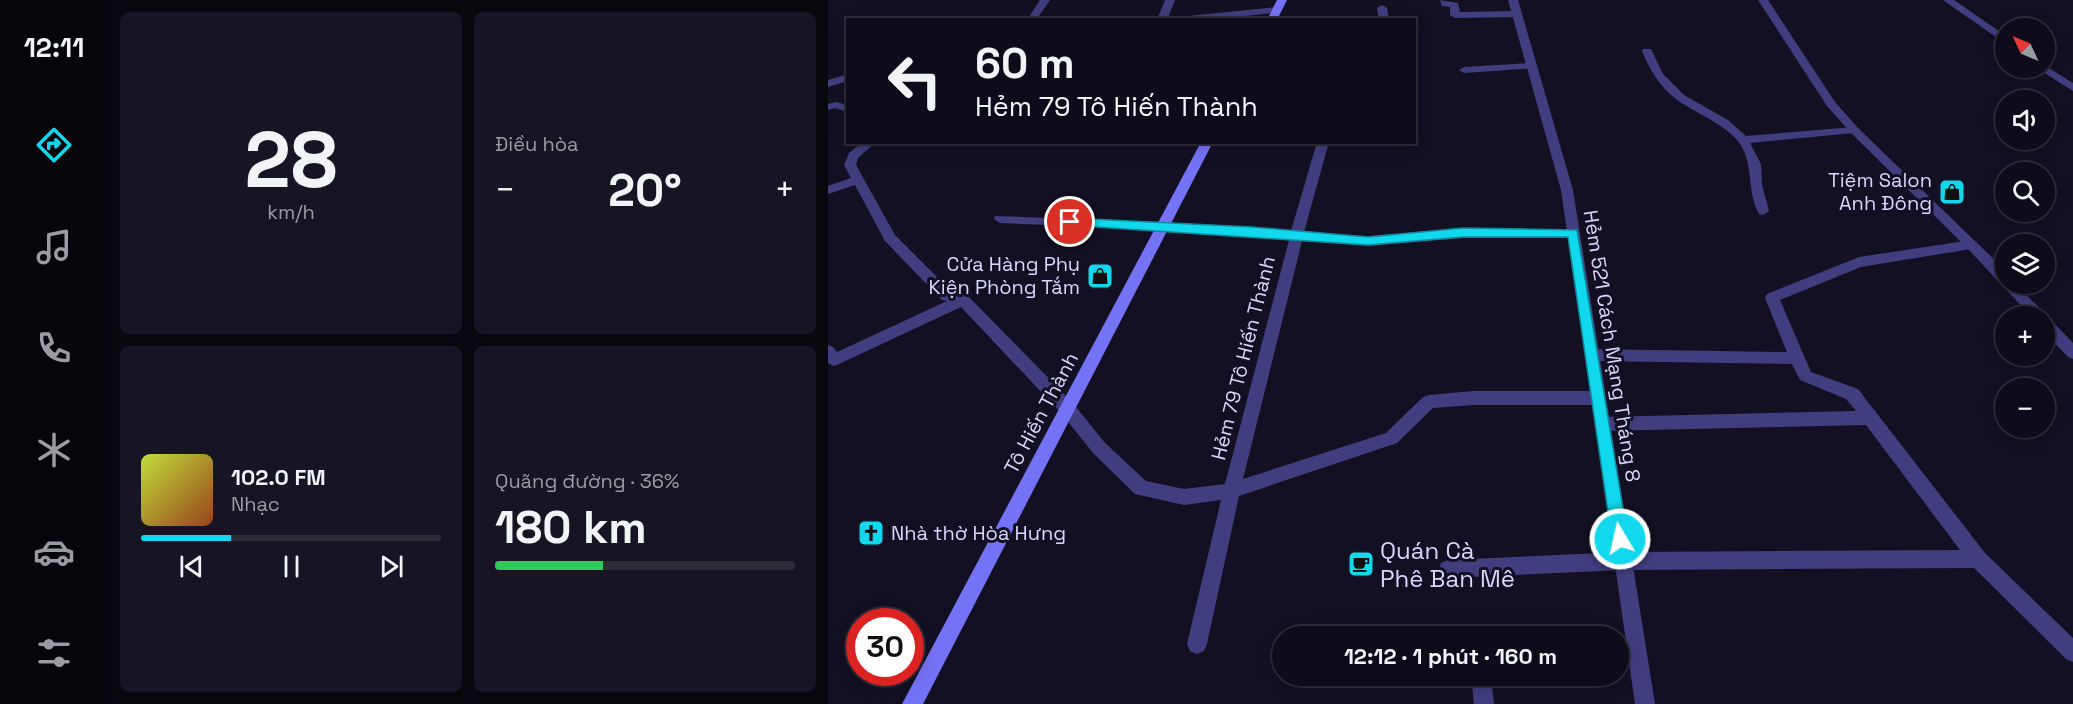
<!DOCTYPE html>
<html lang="vi">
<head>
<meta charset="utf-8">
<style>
  body { margin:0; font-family:"Space Grotesk",sans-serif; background:#171523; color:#f1f3f6; height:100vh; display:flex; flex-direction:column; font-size:22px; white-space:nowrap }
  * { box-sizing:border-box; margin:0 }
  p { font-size:20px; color:#9b9ba2 }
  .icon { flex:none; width:33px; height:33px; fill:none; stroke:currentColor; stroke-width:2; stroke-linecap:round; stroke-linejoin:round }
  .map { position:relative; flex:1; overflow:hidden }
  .panel { display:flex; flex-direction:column; gap:12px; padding:12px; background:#08070e; width:720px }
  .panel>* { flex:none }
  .guide { position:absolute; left:18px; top:18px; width:570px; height:126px; border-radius:0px; box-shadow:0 3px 15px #0003,0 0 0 2px #2e2c39; background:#0e0c1a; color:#f1f3f6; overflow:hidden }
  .needle { width:39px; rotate:314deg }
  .fabs { position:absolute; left:1167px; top:18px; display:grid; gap:12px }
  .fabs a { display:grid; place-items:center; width:60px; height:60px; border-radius:50%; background:#0e0c1a; box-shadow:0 3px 15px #0003,0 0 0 2px #2e2c39; font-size:30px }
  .speed { position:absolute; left:18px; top:608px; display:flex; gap:12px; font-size:30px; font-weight:700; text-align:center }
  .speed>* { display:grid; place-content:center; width:78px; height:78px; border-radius:50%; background:#0e0c1a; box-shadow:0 3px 15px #0003,0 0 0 2px #2e2c39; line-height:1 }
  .speed .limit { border:9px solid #d22; background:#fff; color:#111 }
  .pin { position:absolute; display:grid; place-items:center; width:51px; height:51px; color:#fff; margin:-26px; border:3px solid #fff; border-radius:50%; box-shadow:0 2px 6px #0007 }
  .me { position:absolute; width:66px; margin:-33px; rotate:351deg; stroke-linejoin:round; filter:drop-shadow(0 0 4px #0008) }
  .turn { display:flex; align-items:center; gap:21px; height:126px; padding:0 30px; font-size:27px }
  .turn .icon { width:78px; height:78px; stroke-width:2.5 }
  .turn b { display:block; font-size:42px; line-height:51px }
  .big { font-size:45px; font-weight:700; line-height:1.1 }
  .panel .card { flex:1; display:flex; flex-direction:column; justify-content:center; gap:9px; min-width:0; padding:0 21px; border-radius:9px; background:#171523 }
  .panel .dial { align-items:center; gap:0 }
  .dial b { font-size:78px; line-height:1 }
  .song { display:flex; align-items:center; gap:18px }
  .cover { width:72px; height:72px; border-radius:9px; background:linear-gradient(135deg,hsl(70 70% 55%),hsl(20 70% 35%)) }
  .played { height:6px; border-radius:3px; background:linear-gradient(90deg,#11d8ed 30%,#2e2c39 30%) }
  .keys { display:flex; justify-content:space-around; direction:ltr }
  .heat { display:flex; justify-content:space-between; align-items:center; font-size:33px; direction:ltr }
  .charge { height:9px; border-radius:4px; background:linear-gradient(90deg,#34c759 36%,#2e2c39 0) }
  .panel .tiles { flex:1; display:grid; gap:12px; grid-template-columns:repeat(2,1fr) }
  .trip { position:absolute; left:444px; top:626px; width:357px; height:60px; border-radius:30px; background:#0e0c1a; box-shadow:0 3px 15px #0003,0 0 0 2px #2e2c39; font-weight:700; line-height:60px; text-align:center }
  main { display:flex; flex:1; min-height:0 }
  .tab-bar { display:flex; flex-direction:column; width:108px; justify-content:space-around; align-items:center; background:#06050a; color:#9b9ba2 }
  .tab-bar .icon { width:42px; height:42px }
  .tab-bar .current { color:#11d8ed }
  .tab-bar b { font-size:27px; color:#f1f3f6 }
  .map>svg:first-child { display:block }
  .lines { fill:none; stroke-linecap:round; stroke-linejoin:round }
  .service { fill:#403e7f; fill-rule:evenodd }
  .minor { fill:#403e7f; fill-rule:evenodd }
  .secondary { fill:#7573f5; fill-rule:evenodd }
  .route { fill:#11d8ed; stroke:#0b8c9a; stroke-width:1.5 }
  .labels { text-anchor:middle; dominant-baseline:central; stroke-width:6; stroke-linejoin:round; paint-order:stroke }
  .poi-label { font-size:20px; fill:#d9d5fc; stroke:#131023; text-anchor:end }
  .street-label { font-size:20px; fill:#d9d5fc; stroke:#131023 }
  .near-poi-label { font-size:24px; fill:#d9d5fc; stroke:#131023; text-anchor:start }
</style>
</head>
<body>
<main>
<nav class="tab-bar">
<b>12:11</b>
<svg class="icon current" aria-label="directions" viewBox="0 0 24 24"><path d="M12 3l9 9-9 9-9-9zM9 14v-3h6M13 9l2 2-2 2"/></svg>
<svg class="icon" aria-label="music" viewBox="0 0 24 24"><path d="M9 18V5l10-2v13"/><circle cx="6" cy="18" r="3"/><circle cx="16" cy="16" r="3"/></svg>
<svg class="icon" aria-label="phone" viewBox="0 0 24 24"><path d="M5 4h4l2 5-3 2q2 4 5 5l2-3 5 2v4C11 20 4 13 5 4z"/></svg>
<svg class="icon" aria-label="climate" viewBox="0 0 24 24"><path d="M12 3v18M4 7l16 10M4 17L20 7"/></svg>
<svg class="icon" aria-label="car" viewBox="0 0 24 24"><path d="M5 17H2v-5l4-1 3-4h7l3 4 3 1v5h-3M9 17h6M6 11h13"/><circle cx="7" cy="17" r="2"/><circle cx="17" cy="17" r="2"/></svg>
<svg class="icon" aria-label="filters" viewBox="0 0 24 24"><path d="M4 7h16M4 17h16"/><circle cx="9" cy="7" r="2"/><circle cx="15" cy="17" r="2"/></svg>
</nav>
<section class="panel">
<div class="tiles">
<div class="card dial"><b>28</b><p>km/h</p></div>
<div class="card"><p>Điều hòa</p>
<div class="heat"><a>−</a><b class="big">20°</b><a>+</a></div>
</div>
<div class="card">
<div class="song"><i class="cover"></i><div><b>102.0 FM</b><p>Nhạc</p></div></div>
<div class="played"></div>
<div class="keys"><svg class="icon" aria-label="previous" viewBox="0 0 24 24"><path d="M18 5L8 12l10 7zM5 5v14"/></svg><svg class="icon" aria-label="pause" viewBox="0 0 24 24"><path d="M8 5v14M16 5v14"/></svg><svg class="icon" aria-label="next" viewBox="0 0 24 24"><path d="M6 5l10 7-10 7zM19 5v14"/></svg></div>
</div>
<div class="card"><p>Quãng đường · 36%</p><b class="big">180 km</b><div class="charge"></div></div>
</div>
</section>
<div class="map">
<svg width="1245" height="704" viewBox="0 0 1245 704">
  <rect width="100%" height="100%" fill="#131023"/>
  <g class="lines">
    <g class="service">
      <path d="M 212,0 L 222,0 L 208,20 L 199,20 Z"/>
      <path d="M 337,0 L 347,0 L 339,20 L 329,20 Z"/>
      <path d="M 612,0 L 630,3 L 632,12 L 688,11 L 693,14 L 688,17 L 627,18 L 622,15 L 622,7 L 614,6 Z"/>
      <path d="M 1115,0 L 1126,0 L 1178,36 L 1178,44 Z"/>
      <path d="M 554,5 L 559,8 L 561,20 L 551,20 L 549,8 Z"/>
      <path d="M 449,7 L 454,10 L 452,12 L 383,20 L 346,20 L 350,17 Z"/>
      <path d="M 815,49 L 823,49 L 835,74 L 856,95 L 900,120 L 918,136 L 1026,127 L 1032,130 L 1026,133 L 922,143 L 933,164 L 934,185 L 941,211 L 935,215 L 931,214 C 918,191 927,161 909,140 C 892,121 868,114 848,99 C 831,86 822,70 814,51 Z"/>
      <path d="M 703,63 L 708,66 L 707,68 L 636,73 L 631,70 L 636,67 Z"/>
      <path d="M 1216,65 L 1245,83 L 1245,91 L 1212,70 L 1211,68 L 1216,68 Z"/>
      <path d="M 20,74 L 20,81 L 0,87 L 0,80 Z"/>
      <path d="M 8,102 L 20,105 L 20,112 L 7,108 L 0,110 L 0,104 Z"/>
      <path d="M 35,142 L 48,142 L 30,158 L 28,165 L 67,235 L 124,292 L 140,296 L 245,403 L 277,443 L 318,481 L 356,489 L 397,484 L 461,240 L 336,230 L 172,223 L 166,219 L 167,216 L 336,222 L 463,231 L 489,142 L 501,142 L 476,232 L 540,236 L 635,228 L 750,230 L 752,233 L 750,236 L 745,238 L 635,238 L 540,246 L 474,241 L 415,479 L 558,433 L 595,397 L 601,395 L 645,391 L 770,391 L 776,393 L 778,398 L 776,403 L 770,405 L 645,405 L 605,408 L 569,443 L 411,496 L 379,644 L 376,651 L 369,654 L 362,651 L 359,644 L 393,500 L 356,505 L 307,494 L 265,453 L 233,413 L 133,307 L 11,364 L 6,366 L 0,363 L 0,345 L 5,347 L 9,352 L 119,301 L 114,300 L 57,241 L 27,185 L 0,194 L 0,186 L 23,178 L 16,165 L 21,153 Z"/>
      <path d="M 1144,240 L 1151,245 L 1149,248 L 1033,267 L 952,300 L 983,372 L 1030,389 L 1157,553 L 1245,638 L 1245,662 L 1238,659 L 1146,568 L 795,570 L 620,578 L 613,575 L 611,569 L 613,563 L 620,560 L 795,552 L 1132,550 L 1038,425 L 774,431 L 768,429 L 766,424 L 768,419 L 774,417 L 1028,411 L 1018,399 L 972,380 L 964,364 L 764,361 L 759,359 L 756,355 L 759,351 L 764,349 L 959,352 L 937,298 L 939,294 L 1031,257 Z"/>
      <path d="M 643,675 L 663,675 L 666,704 L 646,704 Z"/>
    </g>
    <g class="minor">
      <path d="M 680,0 L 690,0 L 745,190 L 827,704 L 807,704 L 733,190 Z"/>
      <path d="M 930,0 L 940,0 L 1007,102 L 1030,128 L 1178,271 L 1178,284 L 1188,284 L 1245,343 L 1245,359 L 1240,357 L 1216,332 L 1216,316 L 1203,316 L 1139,248 L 1022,132 L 999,106 Z"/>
    </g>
    <g class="secondary">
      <path d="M 449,0 L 459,0 L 449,20 L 439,20 Z"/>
      <path d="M 373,142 L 385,142 L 95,704 L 74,704 Z"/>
    </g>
  </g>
  <path class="route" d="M 242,218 L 424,227 L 540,237 L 635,228 L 749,230 L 800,539 L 798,544 L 792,547 L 786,544 L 784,539 L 740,237 L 635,237 L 540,245 L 238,225 L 238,219 Z"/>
  <defs>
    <g id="shop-square" transform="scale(1.35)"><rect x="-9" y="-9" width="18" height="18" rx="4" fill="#11d8ed" stroke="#131023"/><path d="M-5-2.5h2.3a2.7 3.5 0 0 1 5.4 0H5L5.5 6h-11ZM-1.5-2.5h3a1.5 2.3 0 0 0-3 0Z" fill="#111"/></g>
    <g id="church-square" transform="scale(1.35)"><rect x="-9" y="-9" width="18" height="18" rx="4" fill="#11d8ed" stroke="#131023"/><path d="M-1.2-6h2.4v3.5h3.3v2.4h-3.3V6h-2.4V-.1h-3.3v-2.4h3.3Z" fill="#111"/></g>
    <g id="cafe-square" transform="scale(1.35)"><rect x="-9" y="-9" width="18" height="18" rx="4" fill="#11d8ed" stroke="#131023"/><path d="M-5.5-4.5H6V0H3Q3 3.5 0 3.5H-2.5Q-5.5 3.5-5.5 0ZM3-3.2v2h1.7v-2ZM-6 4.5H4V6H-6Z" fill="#111"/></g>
  </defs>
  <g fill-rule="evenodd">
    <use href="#shop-square" x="1124" y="192"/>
    <use href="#shop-square" x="272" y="276"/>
    <use href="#church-square" x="43" y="533"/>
    <use href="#cafe-square" x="533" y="564"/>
  </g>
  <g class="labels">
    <g class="poi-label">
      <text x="1104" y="180">Tiệm Salon<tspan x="1104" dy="23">Anh Đông</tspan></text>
      <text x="252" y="264">Cửa Hàng Phụ<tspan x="252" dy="23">Kiện Phòng Tắm</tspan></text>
      <text x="63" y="533" text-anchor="start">Nhà thờ Hòa Hưng</text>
    </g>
    <g class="street-label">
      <text transform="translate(784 346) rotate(81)">Hẻm 521 Cách Mạng Tháng 8</text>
      <text transform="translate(415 358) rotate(-76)">Hẻm 79 Tô Hiến Thành</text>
      <text transform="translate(213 413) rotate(-62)">Tô Hiến Thành</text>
    </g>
    <g class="near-poi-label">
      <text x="552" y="550">Quán Cà<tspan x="552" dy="28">Phê Ban Mê</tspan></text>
    </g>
  </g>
</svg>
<div class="fabs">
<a><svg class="needle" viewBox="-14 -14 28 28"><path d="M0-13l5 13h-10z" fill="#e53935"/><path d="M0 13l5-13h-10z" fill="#9b9ba2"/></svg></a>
<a><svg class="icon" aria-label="sound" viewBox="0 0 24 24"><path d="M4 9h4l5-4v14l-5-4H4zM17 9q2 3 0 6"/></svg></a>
<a><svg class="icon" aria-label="search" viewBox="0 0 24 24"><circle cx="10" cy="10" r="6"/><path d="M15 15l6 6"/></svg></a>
<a><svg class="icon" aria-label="layers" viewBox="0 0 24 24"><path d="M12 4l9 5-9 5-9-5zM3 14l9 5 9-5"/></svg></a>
<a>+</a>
<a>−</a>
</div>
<div class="speed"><div class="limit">30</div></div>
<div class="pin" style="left:242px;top:222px;background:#d93025"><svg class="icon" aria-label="arrive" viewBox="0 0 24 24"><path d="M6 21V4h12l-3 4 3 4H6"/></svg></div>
<svg class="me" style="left:792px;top:539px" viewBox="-20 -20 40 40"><circle r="17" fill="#11d8ed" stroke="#fff" stroke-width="3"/><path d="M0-11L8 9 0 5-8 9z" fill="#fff"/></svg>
<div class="trip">12:12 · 1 phút · 160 m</div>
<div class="guide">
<div class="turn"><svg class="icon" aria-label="left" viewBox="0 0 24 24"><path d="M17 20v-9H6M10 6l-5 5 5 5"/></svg><div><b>60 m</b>Hẻm 79 Tô Hiến Thành</div></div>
</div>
</div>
</main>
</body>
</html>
